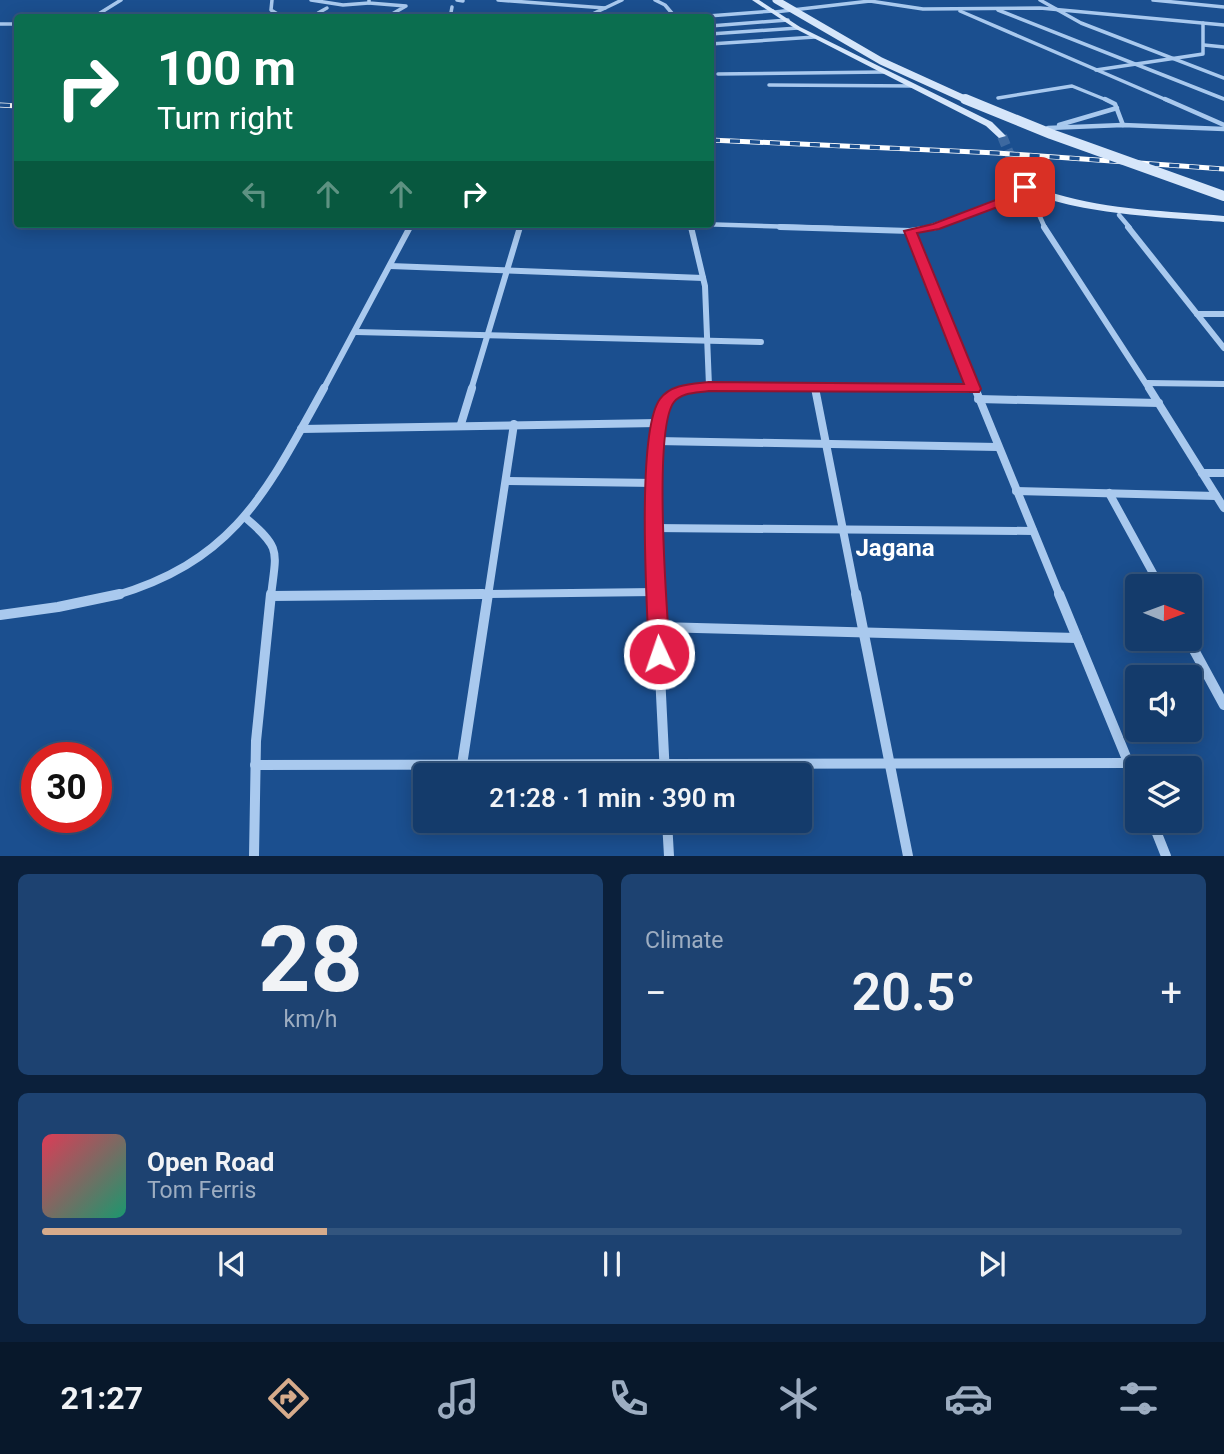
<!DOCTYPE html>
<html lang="en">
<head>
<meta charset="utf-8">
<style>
  body { margin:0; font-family:Roboto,sans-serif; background:#1d4271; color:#f1f3f6; height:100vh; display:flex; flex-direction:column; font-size:26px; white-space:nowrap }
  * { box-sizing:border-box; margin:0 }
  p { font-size:23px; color:#9dadc1 }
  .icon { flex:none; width:38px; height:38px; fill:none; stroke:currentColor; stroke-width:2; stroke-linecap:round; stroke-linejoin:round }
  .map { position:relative; height:856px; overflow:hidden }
  .panel { display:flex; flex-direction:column; gap:18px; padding:18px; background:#0b203b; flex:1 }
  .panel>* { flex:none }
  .top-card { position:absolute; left:14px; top:14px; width:700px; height:214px; border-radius:7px; box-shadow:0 4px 18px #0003,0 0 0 2px #33557e; background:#0b6e4f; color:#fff; overflow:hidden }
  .needle { width:46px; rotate:91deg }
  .tools { position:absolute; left:1125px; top:574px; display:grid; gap:14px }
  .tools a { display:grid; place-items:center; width:77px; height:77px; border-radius:7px; background:#143b6b; box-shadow:0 4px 18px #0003,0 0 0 2px #33557e; font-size:35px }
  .speed { position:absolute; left:21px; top:742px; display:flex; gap:14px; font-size:35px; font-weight:700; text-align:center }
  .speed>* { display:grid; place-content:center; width:91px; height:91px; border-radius:50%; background:#143b6b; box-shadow:0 4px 18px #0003,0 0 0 2px #33557e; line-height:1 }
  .speed .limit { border:10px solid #d22; background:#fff; color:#111 }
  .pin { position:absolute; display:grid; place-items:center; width:60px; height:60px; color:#fff; margin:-30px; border-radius:14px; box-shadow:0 4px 10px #0006 }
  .me { position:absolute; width:77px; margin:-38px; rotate:357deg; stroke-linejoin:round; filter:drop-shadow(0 0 5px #0008) }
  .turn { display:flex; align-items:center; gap:24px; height:147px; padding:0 28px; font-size:32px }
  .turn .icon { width:91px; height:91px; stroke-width:2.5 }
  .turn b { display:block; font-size:49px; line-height:60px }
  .lanes { display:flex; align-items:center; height:66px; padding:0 28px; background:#0003; justify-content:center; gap:35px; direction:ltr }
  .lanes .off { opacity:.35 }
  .big { font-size:52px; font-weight:600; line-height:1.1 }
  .panel .card { flex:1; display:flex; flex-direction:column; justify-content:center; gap:10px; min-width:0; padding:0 24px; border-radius:10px; background:#1d4271 }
  .panel .dial { align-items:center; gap:0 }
  .dial b { font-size:91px; line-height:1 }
  .song { display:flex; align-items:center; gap:21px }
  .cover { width:84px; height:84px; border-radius:10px; background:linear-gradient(135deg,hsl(350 70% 55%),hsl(160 70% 35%)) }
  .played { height:7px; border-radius:4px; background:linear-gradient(90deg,#d6ab8b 25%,#33557e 25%) }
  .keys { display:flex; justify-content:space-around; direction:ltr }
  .heat { display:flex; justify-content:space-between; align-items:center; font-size:38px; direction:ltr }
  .panel .tiles { flex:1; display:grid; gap:18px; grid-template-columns:1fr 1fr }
  .card:last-child { grid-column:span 2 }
  .trip { position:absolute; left:413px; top:763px; width:399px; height:70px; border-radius:7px; background:#143b6b; box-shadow:0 4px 18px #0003,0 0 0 2px #33557e; font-weight:600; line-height:70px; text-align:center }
  .dock { display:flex; height:112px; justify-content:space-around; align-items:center; background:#08182b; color:#9dadc1 }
  .dock .icon { width:49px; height:49px }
  .dock .on { color:#d6ab8b }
  .dock b { font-size:32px; color:#f1f3f6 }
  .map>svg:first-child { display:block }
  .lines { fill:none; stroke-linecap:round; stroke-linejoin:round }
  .secondary-tunnel { stroke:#3d69a0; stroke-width:10; stroke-dasharray:10 4.5; stroke-linecap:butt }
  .street-far4 { stroke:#a9c9ee; stroke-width:3.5 }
  .street-far3 { stroke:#a9c9ee; stroke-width:4.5 }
  .street-far2 { stroke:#a9c9ee; stroke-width:6 }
  .street-far1 { stroke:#a9c9ee; stroke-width:8 }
  .street { stroke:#a9c9ee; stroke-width:10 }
  .secondary { fill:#d6e6fa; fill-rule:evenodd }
  .rail-casing { stroke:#fff; stroke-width:5 }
  .rail { stroke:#1b4f8f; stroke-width:3.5; stroke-dasharray:10; stroke-linecap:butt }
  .secondary-bridge-far1 { stroke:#d6e6fa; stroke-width:7 }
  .secondary-bridge { stroke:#d6e6fa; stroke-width:10 }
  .route { fill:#e11d48; stroke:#92132f; stroke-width:2 }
  .labels { text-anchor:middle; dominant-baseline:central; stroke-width:7; stroke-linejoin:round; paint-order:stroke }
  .quarter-label { font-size:24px; font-weight:bold; fill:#fff; stroke:#1b4f8f }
</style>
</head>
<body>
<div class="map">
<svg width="1224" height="856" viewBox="0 0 1224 856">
  <rect width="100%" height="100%" fill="#1b4f8f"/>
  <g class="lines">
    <path class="secondary-tunnel" d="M 1002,136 L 1021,182"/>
    <g class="street-far4">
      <path d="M 272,0 L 271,10 L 284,18"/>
      <path d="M 311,0 L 343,5 L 369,3"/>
      <path d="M 369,0 L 369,3 L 406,6 L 385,18"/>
      <path d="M 457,0 L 463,1"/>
      <path d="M 498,0 L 605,8"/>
      <path d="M 655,0 L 665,5 L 676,18"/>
      <path d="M 1040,0 L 1081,23 L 1224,78"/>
      <path d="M 1153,0 L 1224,7"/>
      <path d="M 998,10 L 1224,99"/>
      <path d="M 960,11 L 1169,101"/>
      <path d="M 775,12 L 870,1 L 923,9 L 1040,8 L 1224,25"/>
      <path d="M 450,17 L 560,18"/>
      <path d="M 92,18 L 121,0"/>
      <path d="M 320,18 L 318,13 L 327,8"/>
      <path d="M 450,18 L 452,7"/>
      <path d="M 584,18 L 622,0"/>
      <path d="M 682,18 L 773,11"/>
      <path d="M 0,24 L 18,24"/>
      <path d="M 710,26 L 788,20"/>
      <path d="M 710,34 L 798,28"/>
      <path d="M 710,44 L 815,37"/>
      <path d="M 1204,45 L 1224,47"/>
      <path d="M 1096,70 L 1203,54 L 1203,23"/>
      <path d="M 718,74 L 884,72"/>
      <path d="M 769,85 L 914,86"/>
      <path d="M 998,98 L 1072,86 L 1109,101"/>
    </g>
    <g class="street-far3">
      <path d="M 1105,99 L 1115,104 L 1123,125"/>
      <path d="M 1165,99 L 1224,125"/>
      <path d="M 1059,125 L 1117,108"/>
      <path d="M 1048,128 L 1123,125 L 1224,129"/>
      <path d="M 1013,197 L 1036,208 L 1045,228"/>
      <path d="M 1119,215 L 1130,228"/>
      <path d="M 690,224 L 691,228"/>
      <path d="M 698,224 L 833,228"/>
      <path d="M 409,228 L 411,224"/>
      <path d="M 520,228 L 521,224"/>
      <path d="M 926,228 L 1031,191"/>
    </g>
    <g class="street-far2">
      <path d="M 691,227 L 705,286 L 709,386"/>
      <path d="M 780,227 L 910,231 L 936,227"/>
      <path d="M 1044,227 L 1150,390"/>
      <path d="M 1128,227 L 1224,348"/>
      <path d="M 910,231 L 975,390"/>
      <path d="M 390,266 L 703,278"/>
      <path d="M 1197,314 L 1224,314"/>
      <path d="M 356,332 L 761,342"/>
      <path d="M 1146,383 L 1224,384"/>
      <path d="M 815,387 L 816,390"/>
      <path d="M 323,390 L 410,227"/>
      <path d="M 471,390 L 520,227"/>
      <path d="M 683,390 L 709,386 L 974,389"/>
    </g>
    <g class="street-far1">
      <path d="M 815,388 L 856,596"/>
      <path d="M 923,388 L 974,389"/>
      <path d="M 975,388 L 1060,596"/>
      <path d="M 1149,388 L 1224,508"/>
      <path d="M 978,399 L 1159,403"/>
      <path d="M 461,424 L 472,388"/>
      <path d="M 301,429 L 658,423"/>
      <path d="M 657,441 L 998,447"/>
      <path d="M 1202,473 L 1224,473"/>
      <path d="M 506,481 L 655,483"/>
      <path d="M 1016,491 L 1216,496"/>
      <path d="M 1109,493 L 1160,586"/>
      <path d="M 247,519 C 282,549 276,551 271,596"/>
      <path d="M 653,528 L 1033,531"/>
      <path d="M 114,596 C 236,560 266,492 324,388"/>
      <path d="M 315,596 L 656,592"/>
      <path d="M 488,596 L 514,424"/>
      <path d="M 656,596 C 654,558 648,430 666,402 C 672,392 683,390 694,388"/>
    </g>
    <g class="street">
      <path d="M 656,594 L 665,775"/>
      <path d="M 856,594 L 908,856"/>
      <path d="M 1059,594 L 1138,786"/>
      <path d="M 271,596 L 483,594"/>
      <path d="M 0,615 L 58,607 L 120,594"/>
      <path d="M 658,627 L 1077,638"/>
      <path d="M 1188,639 L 1224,705"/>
      <path d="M 255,765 L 1128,763"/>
      <path d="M 462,765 L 488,594"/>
      <path d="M 667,821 L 669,856"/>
      <path d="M 1152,821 L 1166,856"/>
      <path d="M 254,856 L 256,741 L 271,594"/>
    </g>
    <g class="secondary">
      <path d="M 752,0 L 759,0 L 800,27 L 992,122 L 1006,136 L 999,138 L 986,126 L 796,29 Z"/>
      <path d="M 1021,179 C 1033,184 1043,191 1056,194 C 1109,210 1169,211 1224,216 L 1224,222 C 1176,218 1049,214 1016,182 Z"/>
    </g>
    <g class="rail-casing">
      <g id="rail">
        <path d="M 0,105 L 18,106"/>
        <path d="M 710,140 L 997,153 L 1224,169"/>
      </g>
    </g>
    <use href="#rail" class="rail"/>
    <path class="secondary-bridge-far1" d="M 776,0 L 881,61 L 969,101"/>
    <path class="secondary-bridge" d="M 965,99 L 1051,134 L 1224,196"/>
  </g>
  <path class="route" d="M 1025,184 L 1035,189 L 1035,193 L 939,229 L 917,233 L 981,389 L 979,392 L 709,391 C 697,393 682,392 674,402 C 653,429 667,613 670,654 L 667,660 L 659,663 L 652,660 L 649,654 C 647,608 636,431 660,399 C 671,384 692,384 709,382 L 964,384 L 904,231 L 933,224 L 1022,190 L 1019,187 Z"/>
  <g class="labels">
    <g class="quarter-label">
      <text x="895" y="548">Jagana</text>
    </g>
  </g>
</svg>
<div class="tools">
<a><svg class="needle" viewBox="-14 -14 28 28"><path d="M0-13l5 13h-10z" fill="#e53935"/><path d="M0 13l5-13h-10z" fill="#9dadc1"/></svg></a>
<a><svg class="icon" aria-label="sound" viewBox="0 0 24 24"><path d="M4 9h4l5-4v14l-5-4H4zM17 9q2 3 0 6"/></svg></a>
<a><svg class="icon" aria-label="layers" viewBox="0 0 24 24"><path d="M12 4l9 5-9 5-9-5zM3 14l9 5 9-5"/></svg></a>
</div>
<div class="speed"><div class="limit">30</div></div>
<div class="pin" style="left:1025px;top:187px;background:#d93025"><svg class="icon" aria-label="arrive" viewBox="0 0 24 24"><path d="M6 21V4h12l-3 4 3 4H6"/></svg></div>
<svg class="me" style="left:659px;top:654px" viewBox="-20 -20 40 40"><circle r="17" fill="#e11d48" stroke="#fff" stroke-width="3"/><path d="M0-11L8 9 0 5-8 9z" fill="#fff"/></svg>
<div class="trip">21:28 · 1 min · 390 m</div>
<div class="top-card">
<div class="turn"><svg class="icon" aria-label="right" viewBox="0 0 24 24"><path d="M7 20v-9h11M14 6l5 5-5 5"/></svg><div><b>100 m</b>Turn right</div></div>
<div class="lanes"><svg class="icon off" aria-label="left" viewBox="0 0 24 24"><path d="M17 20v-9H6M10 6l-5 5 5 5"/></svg><svg class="icon off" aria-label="ahead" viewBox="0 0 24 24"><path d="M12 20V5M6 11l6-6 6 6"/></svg><svg class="icon off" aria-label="ahead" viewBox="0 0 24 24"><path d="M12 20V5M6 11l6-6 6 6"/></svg><svg class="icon" aria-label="right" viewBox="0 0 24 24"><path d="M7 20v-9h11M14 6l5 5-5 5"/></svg></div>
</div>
</div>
<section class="panel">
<div class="tiles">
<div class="card dial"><b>28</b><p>km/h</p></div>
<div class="card"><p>Climate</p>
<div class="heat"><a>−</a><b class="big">20.5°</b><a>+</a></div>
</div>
<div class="card">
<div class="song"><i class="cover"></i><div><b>Open Road</b><p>Tom Ferris</p></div></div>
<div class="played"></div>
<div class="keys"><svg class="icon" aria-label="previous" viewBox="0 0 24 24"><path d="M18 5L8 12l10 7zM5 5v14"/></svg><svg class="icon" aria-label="pause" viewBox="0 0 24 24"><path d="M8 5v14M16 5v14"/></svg><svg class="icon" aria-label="next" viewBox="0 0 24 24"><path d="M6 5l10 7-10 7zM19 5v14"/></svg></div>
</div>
</div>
</section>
<nav class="dock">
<b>21:27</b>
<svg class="icon on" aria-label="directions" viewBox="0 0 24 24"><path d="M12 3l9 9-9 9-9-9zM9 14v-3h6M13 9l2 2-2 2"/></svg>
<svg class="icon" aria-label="music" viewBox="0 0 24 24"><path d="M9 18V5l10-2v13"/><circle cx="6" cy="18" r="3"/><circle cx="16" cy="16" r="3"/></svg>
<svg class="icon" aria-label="phone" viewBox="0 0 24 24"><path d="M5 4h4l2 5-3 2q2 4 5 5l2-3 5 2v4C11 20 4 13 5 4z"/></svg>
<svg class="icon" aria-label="climate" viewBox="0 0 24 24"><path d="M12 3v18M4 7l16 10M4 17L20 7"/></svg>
<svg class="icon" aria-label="car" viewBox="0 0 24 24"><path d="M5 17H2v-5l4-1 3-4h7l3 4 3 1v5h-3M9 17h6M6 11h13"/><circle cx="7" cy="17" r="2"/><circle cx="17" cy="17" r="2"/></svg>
<svg class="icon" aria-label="filters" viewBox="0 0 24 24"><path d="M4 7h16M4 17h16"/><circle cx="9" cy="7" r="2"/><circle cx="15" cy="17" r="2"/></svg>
</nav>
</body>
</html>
